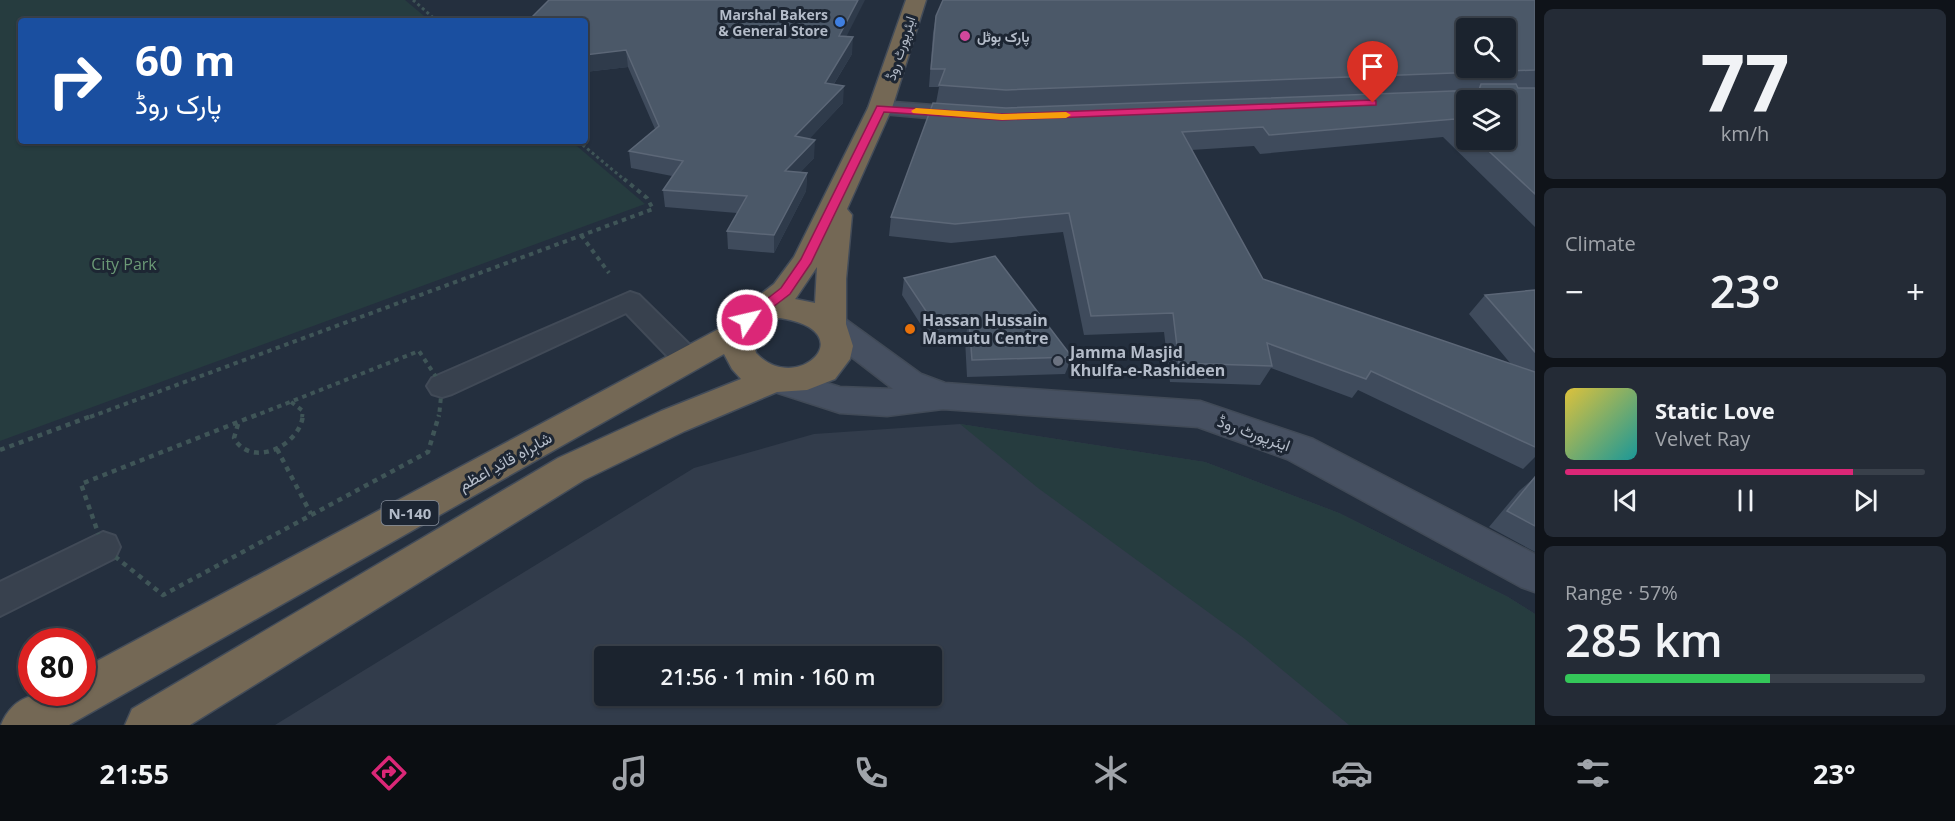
<!DOCTYPE html>
<html lang="en">
<head>
<meta charset="utf-8">
<style>
  body { margin:0; font-family:"Open Sans",Vazirmatn,sans-serif; background:#242b36; color:#f1f3f6; height:100vh; display:flex; flex-direction:column; font-size:22px; white-space:nowrap }
  * { box-sizing:border-box; margin:0 }
  p { font-size:20px; color:#a0a4aa }
  .icon { flex:none; width:33px; height:33px; fill:none; stroke:currentColor; stroke-width:2; stroke-linecap:round; stroke-linejoin:round }
  .map { position:relative; flex:1; overflow:hidden }
  .drawer { display:flex; flex-direction:column; gap:9px; padding:9px; background:#0f1319; width:420px }
  .drawer>* { flex:none }
  .guide { position:absolute; left:18px; top:18px; width:570px; height:126px; border-radius:6px; box-shadow:0 2px 4px #0004,0 0 0 2px #39404a; background:#1a4fa0; color:#fff; overflow:hidden }
  .tools { position:absolute; left:1456px; top:18px; display:grid; gap:12px }
  .tools a { display:grid; place-items:center; width:60px; height:60px; border-radius:6px; background:#1b232e; box-shadow:0 2px 4px #0004,0 0 0 2px #39404a; font-size:30px }
  .speed { position:absolute; left:18px; top:628px; display:flex; gap:12px; font-size:30px; font-weight:700; text-align:center }
  .speed>* { display:grid; place-content:center; width:78px; height:78px; border-radius:50%; background:#1b232e; box-shadow:0 2px 4px #0004,0 0 0 2px #39404a; line-height:1 }
  .speed .limit { border:9px solid #d22; background:#fff; color:#111 }
  .pin { position:absolute; display:grid; place-items:center; width:51px; height:51px; color:#fff; margin:-62px -26px; border-radius:50% 50% 50% 0; rotate:-45deg; box-shadow:0 0 6px #0007 }
  .pin .icon { rotate:45deg }
  .me { position:absolute; width:66px; margin:-33px; rotate:55deg; stroke-linejoin:round; filter:drop-shadow(0 0 4px #0008) }
  .turn { display:flex; align-items:center; gap:21px; height:126px; padding:0 18px; font-size:27px }
  .turn .icon { width:78px; height:78px; stroke-width:2.5 }
  .turn b { display:block; font-size:42px; line-height:51px }
  .big { font-size:45px; font-weight:600; line-height:1.1 }
  .drawer .tile { flex:1; display:flex; flex-direction:column; justify-content:center; gap:9px; min-width:0; padding:0 21px; border-radius:9px; background:#242b36 }
  .drawer .dial { align-items:center; gap:0 }
  .dial b { font-size:78px; line-height:1 }
  .song { display:flex; align-items:center; gap:18px }
  .cover { width:72px; height:72px; border-radius:9px; background:linear-gradient(135deg,hsl(50 70% 55%),hsl(180 70% 35%)) }
  .played { height:6px; border-radius:3px; background:linear-gradient(90deg,#db2777 80%,#39404a 80%) }
  .keys { display:flex; justify-content:space-around; direction:ltr }
  .heat { display:flex; justify-content:space-between; align-items:center; font-size:33px; direction:ltr }
  .charge { height:9px; border-radius:4px; background:linear-gradient(90deg,#34c759 57%,#39404a 0) }
  .trip { position:absolute; left:594px; top:646px; width:348px; height:60px; border-radius:6px; background:#1b232e; box-shadow:0 2px 4px #0004,0 0 0 2px #39404a; font-weight:600; line-height:60px; text-align:center }
  .menu { display:flex; height:96px; justify-content:space-around; align-items:center; background:#0b0e12; color:#a0a4aa }
  .menu .icon { width:42px; height:42px }
  .menu .on { color:#db2777 }
  .menu b { font-size:27px; color:#f1f3f6 }
  main { display:flex; flex:1; min-height:0 }
  .map>svg:first-child { display:block }
  .airport { fill:#323c4b; fill-rule:evenodd }
  .green { fill:#263c3f }
  .lines { fill:none; stroke-linecap:round; stroke-linejoin:round }
  .lane-casing { stroke:#414a57; stroke-width:4 }
  .secondary-casing { stroke:#414a57; stroke-width:3 }
  .highway-casing { stroke:#434c59; stroke-width:3 }
  .path-far2 { stroke:#3f5557; stroke-width:3; stroke-dasharray:3 3; stroke-linecap:butt }
  .path-far1 { stroke:#3f5557; stroke-width:4; stroke-dasharray:4.5 4.5; stroke-linecap:butt }
  .path { stroke:#3f5557; stroke-width:4.5; stroke-dasharray:5 5; stroke-linecap:butt }
  .lane { fill:#38414e; fill-rule:evenodd }
  .secondary { fill:#465061; fill-rule:evenodd }
  .highway { fill:#746855; fill-rule:evenodd }
  .wall { fill:#3f4b5c; fill-rule:evenodd }
  .shaded-wall { fill:#2f3b4b }
  .building { fill:#4b5868; stroke:#5c6777; stroke-width:1.5; fill-rule:evenodd }
  .route { fill:#db2777; stroke:#8e194d; stroke-width:1.5 }
  .slow { fill:#f59e0b }
  .shop-dot { fill:#3f7fe0; stroke:#1d2633; stroke-width:2 }
  .hotel-dot { fill:#d1479c; stroke:#1d2633; stroke-width:2 }
  .food-dot { fill:#e8710a; stroke:#1d2633; stroke-width:2 }
  .worship-dot { fill:#6b7280; stroke:#1d2633; stroke-width:2 }
  .labels { text-anchor:middle; dominant-baseline:central; stroke-width:6; stroke-linejoin:round; paint-order:stroke }
  .far-poi-label { font-size:14px; font-weight:bold; fill:#b4bcc9; stroke:#1d2633; text-anchor:end }
  .far-street-label { font-size:14px; fill:#b4bcc9; stroke:#1d2633 }
  .shield { fill:#1d2633; stroke:#878f9c; stroke-width:1.5 }
  .shield-label { font-size:15px; font-weight:bold; fill:#b4bcc9 }
  .park-label { font-size:16px; fill:#6b9a76; stroke:#1d2633 }
  .poi-label { font-size:16px; font-weight:bold; fill:#b4bcc9; stroke:#1d2633; text-anchor:start }
  .street-label { font-size:16px; fill:#b4bcc9; stroke:#1d2633 }
</style>
</head>
<body>
<main>
<div class="map">
<svg width="1535" height="725" viewBox="0 0 1535 725">
  <rect width="100%" height="100%" fill="#242f3e"/>
  <path class="airport" d="M 960,424 L 1205,462 L 1339,513 L 1508,597 L 1535,614 L 1535,725 L 275,725 L 694,468 L 814,434 ZM 604,657 L 932,657 L 932,696 L 604,696 Z"/>
  <g class="green">
    <path d="M 0,0 L 405,0 L 430,21 L 21,21 L 21,141 L 571,141 L 645,204 L 0,441 Z"/>
    <path d="M 960,424 L 1205,462 L 1339,513 L 1508,597 L 1535,614 L 1535,725 L 1349,725 L 1245,639 L 1038,488 Z"/>
  </g>
  <g class="lines">
    <g class="lane-casing">
      <g id="lane">
        <path d="M 630,292 L 639,295 L 698,353 L 702,360 L 698,367 L 688,370 L 678,367 L 626,313 L 452,394 L 442,397 L 432,394 L 427,386 L 432,378 Z"/>
        <path d="M 103,532 L 115,536 L 120,547 L 115,558 L 0,616 L 0,582 Z"/>
      </g>
    </g>
    <g class="secondary-casing">
      <g id="secondary">
        <path d="M 880,101 L 973,108 L 982,110 L 985,115 L 982,120 L 973,122 L 871,113 L 868,108 L 871,103 Z"/>
        <path d="M 830,313 L 841,316 L 921,374 L 945,383 L 1200,401 L 1313,439 L 1535,554 L 1535,592 L 1521,587 L 1287,459 L 1198,427 L 943,409 L 887,416 L 840,413 L 762,388 L 757,379 L 762,370 L 774,367 L 840,387 L 893,389 L 819,332 L 814,324 L 819,316 Z"/>
      </g>
    </g>
    <g class="highway-casing">
      <path id="highway" d="M 906,0 L 926,0 L 892,108 L 847,209 L 852,215 L 846,279 L 846,324 L 853,346 L 850,359 L 835,379 L 807,390 L 777,392 L 685,431 L 584,480 L 190,725 L 125,725 L 132,709 L 558,458 L 661,411 L 741,379 L 732,369 L 724,354 L 69,725 L 1,725 C 16,688 48,693 82,693 L 82,669 L 728,324 L 735,314 L 774,284 L 794,257 L 868,108 ZM 817,267 L 815,303 L 795,299 L 796,298 ZM 780,318 C 865,331 797,397 756,353 C 751,333 760,321 780,318 Z"/>
    </g>
    <g class="path-far2">
      <path d="M 413,0 L 437,21"/>
      <path d="M 578,141 L 626,181"/>
    </g>
    <g class="path-far1">
      <path d="M 581,235 L 609,273"/>
      <path d="M 291,402 L 303,411 L 302,417"/>
      <path d="M 90,417 L 653,209 L 647,198 L 624,179"/>
      <path d="M 252,417 L 419,351 L 442,386 L 439,417"/>
    </g>
    <g class="path">
      <path d="M 256,415 L 81,484 L 103,547 L 163,595 L 428,452 L 439,415"/>
      <path d="M 238,424 L 234,438 C 251,469 300,446 303,415"/>
      <path d="M 277,449 L 311,514"/>
      <path d="M 0,450 L 94,415"/>
    </g>
    <use href="#lane" class="lane"/>
    <use href="#secondary" class="secondary"/>
    <use href="#highway" class="highway"/>
  </g>
  <g class="wall">
    <path d="M 1535,0 L 1535,227 L 1443,137 L 1260,154 L 1254,146 L 1191,150 L 1263,279 L 1511,364 L 1469,314 L 1485,295 L 1535,290 L 1535,457 L 1523,469 L 1358,390 L 1352,398 L 1271,368 L 1260,385 L 1170,382 L 1164,332 L 1084,335 L 1063,232 L 951,243 L 889,236 L 891,217 L 936,103 L 939,87 L 929,87 L 933,33 L 936,16 ZM 1467,100 L 1506,140 L 1467,140 Z"/>
    <path d="M 585,21 L 846,37 L 852,54 L 834,84 L 843,103 L 809,139 L 814,158 L 800,172 L 807,173 L 806,191 L 774,253 L 728,249 L 727,231 L 737,213 L 665,207 L 663,190 L 672,176 L 631,168 L 629,151 L 655,129 L 628,67 L 585,72 Z"/>
    <path d="M 904,278 L 1072,357 L 1065,374 L 967,377 L 965,339 L 935,347 L 902,295 Z"/>
    <path d="M 1535,477 L 1535,552 L 1489,527 L 1519,491 Z"/>
  </g>
  <g class="shaded-wall">
    <path d="M 858,0 L 865,0 L 838,53 L 839,36 Z"/>
    <path d="M 853,37 L 852,54 L 824,100 L 825,83 Z"/>
    <path d="M 626,50 L 628,67 L 585,72 L 585,55 Z"/>
    <path d="M 844,86 L 843,103 L 795,154 L 795,136 Z"/>
    <path d="M 815,140 L 814,158 L 785,189 L 785,171 Z"/>
    <path d="M 807,173 L 806,191 L 774,253 L 774,235 Z"/>
    <path d="M 969,321 L 965,339 L 935,347 L 938,329 Z"/>
  </g>
  <g class="building">
    <path d="M 549,0 L 858,0 L 839,36 L 853,37 L 825,83 L 844,86 L 795,136 L 815,140 L 785,171 L 807,173 L 774,235 L 727,231 L 747,196 L 663,190 L 683,161 L 629,151 L 659,126 L 626,50 L 585,55 L 585,21 L 528,21 Z"/>
    <path d="M 943,0 L 1535,0 L 1535,70 L 1006,90 L 939,85 L 945,69 L 931,69 L 936,16 ZM 1467,28 L 1506,28 L 1506,68 L 1467,68 Z"/>
    <path d="M 1481,84 L 1516,84 L 1518,88 L 1535,88 L 1535,194 L 1477,140 L 1506,140 L 1506,100 L 1467,100 L 1467,130 L 1455,119 L 1269,135 L 1263,127 L 1182,132 L 1263,279 L 1535,372 L 1535,447 L 1371,371 L 1366,379 L 1267,343 L 1272,366 L 1179,363 L 1173,313 L 1091,316 L 1069,213 L 955,224 L 891,217 L 933,103 L 1006,108 L 1479,90 Z"/>
    <path d="M 995,256 L 1072,357 L 972,360 L 969,321 L 938,329 L 904,278 Z"/>
    <path d="M 1535,290 L 1535,352 L 1485,295 Z"/>
    <path d="M 1535,477 L 1535,526 L 1507,511 Z"/>
  </g>
  <path class="route" d="M 1373,100 L 1376,101 L 1376,105 L 1002,120 L 884,112 L 811,263 L 790,294 L 752,323 L 742,323 L 740,320 L 781,288 L 801,259 L 877,106 L 1002,114 Z"/>
  <path class="slow" d="M 916,108 L 1002,114 L 1066,112 L 1071,115 L 1066,118 L 1002,120 L 913,113 L 911,111 Z"/>
  <circle class="shop-dot" cx="840" cy="22" r="6"/>
  <circle class="hotel-dot" cx="965" cy="36" r="6"/>
  <circle class="food-dot" cx="910" cy="329" r="6"/>
  <circle class="worship-dot" cx="1058" cy="361" r="6"/>
  <g class="labels">
    <g class="far-poi-label">
      <text x="828" y="14">Marshal Bakers<tspan x="828" dy="16">&amp; General Store</tspan></text>
      <text x="977" y="36" text-anchor="start">پارک ہوٹل</text>
    </g>
    <g class="far-street-label">
      <text transform="translate(900 48) rotate(-72)">ایئرپورٹ روڈ</text>
    </g>
    <rect class="shield" x="381.5" y="501" width="57" height="24" rx="4.5"/>
    <g class="shield-label">
      <text x="410" y="513">N-140</text>
    </g>
    <g class="park-label">
      <text x="124" y="264">City Park</text>
    </g>
    <g class="poi-label">
      <text x="922" y="320">Hassan Hussain<tspan x="922" dy="18">Mamutu Centre</tspan></text>
      <text x="1070" y="352">Jamma Masjid<tspan x="1070" dy="18">Khulfa-e-Rashideen</tspan></text>
    </g>
    <g class="street-label">
      <text transform="translate(1254 433) rotate(20)">ایئرپورٹ روڈ</text>
      <text transform="translate(505 461) rotate(-29)">شاہراہِ قائدِ اعظم</text>
    </g>
  </g>
</svg>
<div class="tools">
<a><svg class="icon" aria-label="search" viewBox="0 0 24 24"><circle cx="10" cy="10" r="6"/><path d="M15 15l6 6"/></svg></a>
<a><svg class="icon" aria-label="layers" viewBox="0 0 24 24"><path d="M12 4l9 5-9 5-9-5zM3 14l9 5 9-5"/></svg></a>
</div>
<div class="speed"><div class="limit">80</div></div>
<div class="pin" style="left:1373px;top:103px;background:#d93025"><svg class="icon" aria-label="arrive" viewBox="0 0 24 24"><path d="M6 21V4h12l-3 4 3 4H6"/></svg></div>
<svg class="me" style="left:747px;top:320px" viewBox="-20 -20 40 40"><circle r="17" fill="#db2777" stroke="#fff" stroke-width="3"/><path d="M0-11L8 9 0 5-8 9z" fill="#fff"/></svg>
<div class="trip">21:56 · 1 min · 160 m</div>
<div class="guide">
<div class="turn"><svg class="icon" aria-label="right" viewBox="0 0 24 24"><path d="M7 20v-9h11M14 6l5 5-5 5"/></svg><div><b>60 m</b>پارک روڈ</div></div>
</div>
</div>
<section class="drawer">
<div class="tile dial"><b>77</b><p>km/h</p></div>
<div class="tile"><p>Climate</p>
<div class="heat"><a>−</a><b class="big">23°</b><a>+</a></div>
</div>
<div class="tile">
<div class="song"><i class="cover"></i><div><b>Static Love</b><p>Velvet Ray</p></div></div>
<div class="played"></div>
<div class="keys"><svg class="icon" aria-label="previous" viewBox="0 0 24 24"><path d="M18 5L8 12l10 7zM5 5v14"/></svg><svg class="icon" aria-label="pause" viewBox="0 0 24 24"><path d="M8 5v14M16 5v14"/></svg><svg class="icon" aria-label="next" viewBox="0 0 24 24"><path d="M6 5l10 7-10 7zM19 5v14"/></svg></div>
</div>
<div class="tile"><p>Range · 57%</p><b class="big">285 km</b><div class="charge"></div></div>
</section>
</main>
<nav class="menu">
<b>21:55</b>
<svg class="icon on" aria-label="directions" viewBox="0 0 24 24"><path d="M12 3l9 9-9 9-9-9zM9 14v-3h6M13 9l2 2-2 2"/></svg>
<svg class="icon" aria-label="music" viewBox="0 0 24 24"><path d="M9 18V5l10-2v13"/><circle cx="6" cy="18" r="3"/><circle cx="16" cy="16" r="3"/></svg>
<svg class="icon" aria-label="phone" viewBox="0 0 24 24"><path d="M5 4h4l2 5-3 2q2 4 5 5l2-3 5 2v4C11 20 4 13 5 4z"/></svg>
<svg class="icon" aria-label="climate" viewBox="0 0 24 24"><path d="M12 3v18M4 7l16 10M4 17L20 7"/></svg>
<svg class="icon" aria-label="car" viewBox="0 0 24 24"><path d="M5 17H2v-5l4-1 3-4h7l3 4 3 1v5h-3M9 17h6M6 11h13"/><circle cx="7" cy="17" r="2"/><circle cx="17" cy="17" r="2"/></svg>
<svg class="icon" aria-label="filters" viewBox="0 0 24 24"><path d="M4 7h16M4 17h16"/><circle cx="9" cy="7" r="2"/><circle cx="15" cy="17" r="2"/></svg>
<b>23°</b>
</nav>
</body>
</html>
